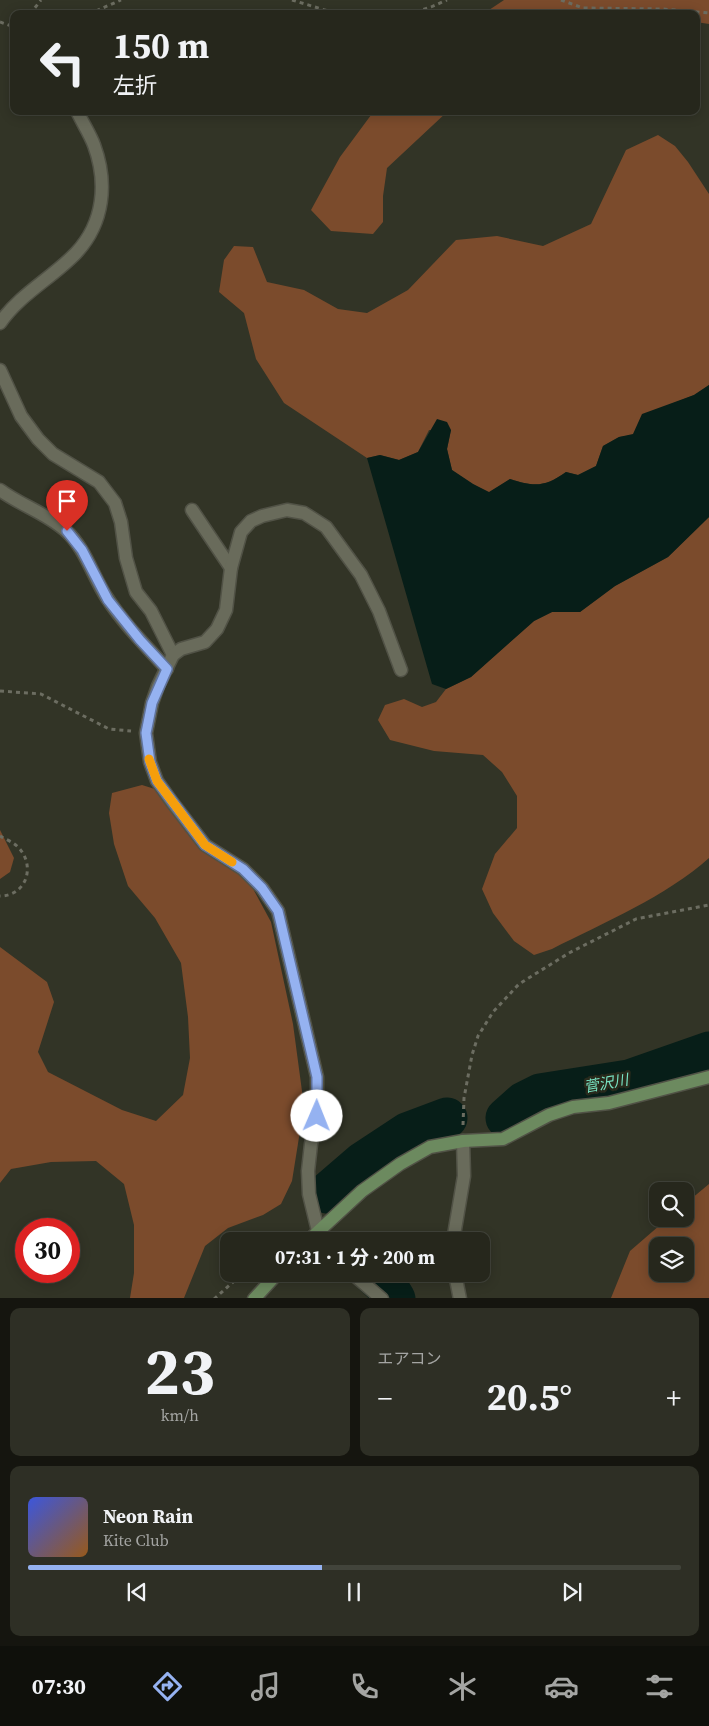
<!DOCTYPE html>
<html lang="ja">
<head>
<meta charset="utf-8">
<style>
  body { margin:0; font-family:"Source Serif 4","Noto Sans JP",serif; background:#2e2f25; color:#f1f3f6; height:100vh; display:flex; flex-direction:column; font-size:19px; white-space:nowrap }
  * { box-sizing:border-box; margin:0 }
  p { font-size:16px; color:#a4a5a3 }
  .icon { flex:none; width:28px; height:28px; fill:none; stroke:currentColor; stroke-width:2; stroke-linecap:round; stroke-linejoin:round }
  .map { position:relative; height:1298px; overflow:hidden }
  .sheet { display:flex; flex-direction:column; gap:10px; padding:10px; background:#15150f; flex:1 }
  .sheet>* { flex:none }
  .top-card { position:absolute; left:10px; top:10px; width:690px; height:105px; border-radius:10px; box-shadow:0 2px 12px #0003,0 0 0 1px #42443b; background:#26271c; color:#f1f3f6; overflow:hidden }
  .tools { position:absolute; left:649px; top:1182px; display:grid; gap:10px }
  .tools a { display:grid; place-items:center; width:45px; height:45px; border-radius:10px; background:#26271c; box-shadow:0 2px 12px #0003,0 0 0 1px #42443b; font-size:25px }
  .speed { position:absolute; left:15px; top:1218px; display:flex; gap:10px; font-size:25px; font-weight:700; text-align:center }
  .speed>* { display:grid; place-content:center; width:65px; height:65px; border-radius:50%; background:#26271c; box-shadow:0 2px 12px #0003,0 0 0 1px #42443b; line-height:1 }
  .speed .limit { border:8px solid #d22; background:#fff; color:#111 }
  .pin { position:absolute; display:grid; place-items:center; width:42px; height:42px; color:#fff; margin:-51px -21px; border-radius:50% 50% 50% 0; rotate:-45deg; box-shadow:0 0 5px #0007 }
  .pin .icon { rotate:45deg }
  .me { position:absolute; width:55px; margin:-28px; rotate:1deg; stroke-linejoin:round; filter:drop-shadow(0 0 4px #0008) }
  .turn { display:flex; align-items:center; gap:18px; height:105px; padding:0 20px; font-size:22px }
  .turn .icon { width:65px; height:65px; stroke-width:2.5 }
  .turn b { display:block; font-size:35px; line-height:42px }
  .big { font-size:38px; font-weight:700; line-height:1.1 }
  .sheet .card { flex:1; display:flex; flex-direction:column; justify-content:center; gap:8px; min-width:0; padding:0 18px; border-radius:10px; background:#2e2f25 }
  .sheet .dial { align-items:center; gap:0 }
  .dial b { font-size:65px; line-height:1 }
  .song { display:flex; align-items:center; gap:15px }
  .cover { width:60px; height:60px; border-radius:8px; background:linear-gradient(135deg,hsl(230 70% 55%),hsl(30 70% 35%)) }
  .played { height:5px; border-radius:2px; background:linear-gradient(90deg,#95b2f1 45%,#42443b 45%) }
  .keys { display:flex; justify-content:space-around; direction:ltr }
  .heat { display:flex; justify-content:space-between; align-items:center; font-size:28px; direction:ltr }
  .sheet .tiles { flex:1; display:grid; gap:10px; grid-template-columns:1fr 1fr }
  .card:last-child { grid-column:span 2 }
  .trip { position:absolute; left:220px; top:1232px; width:270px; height:50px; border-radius:10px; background:#26271c; box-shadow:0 2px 12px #0003,0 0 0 1px #42443b; font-weight:700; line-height:50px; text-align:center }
  .tabs { display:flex; height:80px; justify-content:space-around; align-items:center; background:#0f100b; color:#a4a5a3 }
  .tabs .icon { width:35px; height:35px }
  .tabs .selected { color:#95b2f1 }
  .tabs b { font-size:22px; color:#f1f3f6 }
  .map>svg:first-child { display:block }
  .forest { fill:#7b4b2c; fill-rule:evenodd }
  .water { fill:#071e18 }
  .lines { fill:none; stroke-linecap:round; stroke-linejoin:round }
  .river { stroke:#071e18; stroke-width:41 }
  .street-casing { stroke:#515246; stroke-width:15 }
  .secondary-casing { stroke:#515246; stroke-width:15 }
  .path { stroke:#6c6d61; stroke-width:3; stroke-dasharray:4 4; stroke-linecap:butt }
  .street { stroke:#696b5b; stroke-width:12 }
  .secondary { stroke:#6c8a5f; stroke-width:12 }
  .route-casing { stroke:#61749d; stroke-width:12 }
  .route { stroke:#95b2f1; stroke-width:9 }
  .slow { stroke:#f59e0b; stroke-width:9 }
  .labels { text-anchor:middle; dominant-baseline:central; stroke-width:5; stroke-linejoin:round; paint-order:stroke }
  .water-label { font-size:15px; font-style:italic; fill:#79e4c4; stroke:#282a1c }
</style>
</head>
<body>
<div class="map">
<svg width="709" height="1299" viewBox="0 0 709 1299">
  <rect width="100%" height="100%" fill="#323426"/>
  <g class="forest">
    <path d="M 504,0 L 709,0 L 709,24 L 696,22 L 696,14 L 483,14 Z"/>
    <path d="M 374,111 L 448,111 L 387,168 L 383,196 L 383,222 L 373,234 L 331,231 L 311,210 L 340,157 Z"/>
    <path d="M 658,135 L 675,146 L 688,162 L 709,194 L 709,385 L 694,395 L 669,405 L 633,435 L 619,437 L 603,446 L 596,466 L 578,475 L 566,472 C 545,487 535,487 510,479 L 489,493 L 473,484 L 452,470 L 447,449 L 451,430 L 429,430 L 418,452 L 399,460 L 380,455 L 367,458 L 284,403 L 256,359 L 244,313 L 219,292 L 224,260 L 234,246 L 253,247 L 267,282 L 304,290 L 338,309 L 367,313 L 408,290 L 456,240 L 497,236 L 543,246 L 591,224 L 626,150 Z"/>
    <path d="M 709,517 L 709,858 C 667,896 603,923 552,949 L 534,955 L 514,941 L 493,913 L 482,889 L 495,854 L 517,828 L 517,796 L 502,772 L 483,755 L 434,751 L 390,740 L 378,720 L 385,705 L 404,699 L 422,707 L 436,702 L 446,689 L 471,677 L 534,621 L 552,612 L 580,612 L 615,586 L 668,557 Z"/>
    <path d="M 142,785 L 158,790 L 206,843 L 251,885 L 271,922 L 293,1024 L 304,1106 L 292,1181 L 281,1204 L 263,1215 L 228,1228 L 205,1246 L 184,1298 L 130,1298 L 134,1273 L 134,1225 L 124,1184 L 96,1161 L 51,1162 L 11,1169 L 0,1183 L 0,947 L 47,982 L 54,1002 L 38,1052 L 48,1072 L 122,1110 L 156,1121 L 183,1095 L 190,1058 L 188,1017 L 181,963 L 155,918 L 128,886 L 114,844 L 109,813 L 112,793 Z"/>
    <path d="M 0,830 L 14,858 L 10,872 L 0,879 Z"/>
    <path d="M 709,1184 L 709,1298 L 611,1298 L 630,1251 L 667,1219 L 685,1219 L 685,1204 ZM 685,1246 L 685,1274 L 658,1274 L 658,1246 Z"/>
  </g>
  <path class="water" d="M 709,385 L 709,517 L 668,557 L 615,586 L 580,612 L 552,612 L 534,621 L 471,677 L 446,689 L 432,684 L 367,458 L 380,455 L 399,460 L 418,452 L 437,419 L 447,422 L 451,430 L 447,449 L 452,470 L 473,484 L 489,492 L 510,479 C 535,487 545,487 566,472 L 578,475 L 596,466 L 603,446 L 619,437 L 633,434 L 642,414 L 694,395 Z"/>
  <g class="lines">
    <g class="river">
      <path d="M 506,1118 L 524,1102 L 540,1094 L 629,1080 L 709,1052"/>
      <path d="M 327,1193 L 363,1162 L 407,1133 L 447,1118"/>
      <path d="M 373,1274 L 389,1289 L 395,1299"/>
    </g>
    <g class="street-casing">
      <g id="street">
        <path d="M 0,323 C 20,294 52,278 76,253 C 104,223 108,183 94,145 C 90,134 82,122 77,111"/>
        <path d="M 0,370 L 21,416 L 38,439 L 53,454 L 99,482 L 115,503 L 121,522 L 126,558 L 136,592 L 151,611 L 173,655"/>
        <path d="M 0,490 C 20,505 46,513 65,530 C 85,547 93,577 107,598 C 124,624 146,646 167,669"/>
        <path d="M 192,510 L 231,568"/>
        <path d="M 323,1241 L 318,1231 L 309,1194 L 308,1171 L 311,1144 L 317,1117 L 317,1077 L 278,911 L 262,888 L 243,869 L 205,845 L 172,802 L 157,781 L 150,762 L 146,733 L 152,703 L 158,686 L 173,655 L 181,649 L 205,642 L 217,629 L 226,610 L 231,568 L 241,532 L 251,521 L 262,516 L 287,510 L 304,513 L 326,527 L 361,575 L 379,611 L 401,670"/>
        <path d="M 453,1241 L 464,1176 L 463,1141"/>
        <path d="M 353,1274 L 382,1299"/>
        <path d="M 455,1274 L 460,1299"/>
      </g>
    </g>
    <g class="secondary-casing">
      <g id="secondary">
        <path d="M 308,1241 L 362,1191 L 400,1164 L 430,1147 L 463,1141 L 503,1139 L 549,1115 L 573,1107 L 609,1103 L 709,1077"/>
        <path d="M 254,1299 L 277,1274"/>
      </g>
    </g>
    <g class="path">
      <path d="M 292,0 L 338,14"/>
      <path d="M 561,0 L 583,8 L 663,9 L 709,13"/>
      <path d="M 30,14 L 41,0"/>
      <path d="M 89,14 L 121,0"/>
      <path d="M 408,14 L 431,7 L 447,0"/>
      <path d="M 0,22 L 14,27"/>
      <path d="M 0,691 L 41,694 L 109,729 L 131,731"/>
      <path d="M 0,836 C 5,839 13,842 18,847 C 36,865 27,896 0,896"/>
      <path d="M 463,1125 L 464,1098 L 472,1055 L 478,1036 L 493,1012 L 519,984 L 569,953 L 636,919 L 709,905"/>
      <path d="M 214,1299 L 242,1274"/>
    </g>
    <use href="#street" class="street"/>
    <use href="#secondary" class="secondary"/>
  </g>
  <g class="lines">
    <g class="route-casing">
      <path id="route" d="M 67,531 L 82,550 L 108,600 L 140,640 L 167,669 L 152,703 L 146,733 L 150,762 L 157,781 L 205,845 L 243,869 L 262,888 L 278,911 L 317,1077 L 317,1116"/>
    </g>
    <use href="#route" class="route"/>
    <path class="slow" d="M 149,759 L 157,781 L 205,845 L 232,862"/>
  </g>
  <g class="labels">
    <g class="water-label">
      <text transform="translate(606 1083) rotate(-10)">菅沢川</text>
    </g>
  </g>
</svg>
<div class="tools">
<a><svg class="icon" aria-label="search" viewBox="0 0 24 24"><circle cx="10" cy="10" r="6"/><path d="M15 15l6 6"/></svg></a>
<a><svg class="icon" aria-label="layers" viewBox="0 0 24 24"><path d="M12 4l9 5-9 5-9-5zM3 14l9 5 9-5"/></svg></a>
</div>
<div class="speed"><div class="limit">30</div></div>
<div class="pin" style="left:67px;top:531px;background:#d93025"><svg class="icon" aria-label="arrive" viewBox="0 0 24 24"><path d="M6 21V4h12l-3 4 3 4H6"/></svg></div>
<svg class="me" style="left:317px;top:1116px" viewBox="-20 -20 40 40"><circle r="19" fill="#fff"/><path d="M0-13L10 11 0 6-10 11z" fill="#95b2f1"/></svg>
<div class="trip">07:31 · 1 分 · 200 m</div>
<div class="top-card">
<div class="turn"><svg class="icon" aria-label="left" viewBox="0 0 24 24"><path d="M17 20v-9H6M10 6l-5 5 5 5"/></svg><div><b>150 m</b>左折</div></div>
</div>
</div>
<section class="sheet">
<div class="tiles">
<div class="card dial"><b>23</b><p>km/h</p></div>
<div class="card"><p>エアコン</p>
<div class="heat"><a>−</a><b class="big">20.5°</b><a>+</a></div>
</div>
<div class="card">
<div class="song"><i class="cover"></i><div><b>Neon Rain</b><p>Kite Club</p></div></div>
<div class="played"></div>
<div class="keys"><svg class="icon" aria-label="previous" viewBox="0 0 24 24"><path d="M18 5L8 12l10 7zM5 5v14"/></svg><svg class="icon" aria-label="pause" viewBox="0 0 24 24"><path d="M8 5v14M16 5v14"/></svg><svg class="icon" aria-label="next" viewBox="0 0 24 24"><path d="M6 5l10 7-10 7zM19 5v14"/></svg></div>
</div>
</div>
</section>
<nav class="tabs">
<b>07:30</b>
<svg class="icon selected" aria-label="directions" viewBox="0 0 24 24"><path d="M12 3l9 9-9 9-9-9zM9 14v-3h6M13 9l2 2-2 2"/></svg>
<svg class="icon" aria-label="music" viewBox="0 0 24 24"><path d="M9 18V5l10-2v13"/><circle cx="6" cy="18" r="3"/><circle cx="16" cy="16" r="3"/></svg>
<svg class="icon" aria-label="phone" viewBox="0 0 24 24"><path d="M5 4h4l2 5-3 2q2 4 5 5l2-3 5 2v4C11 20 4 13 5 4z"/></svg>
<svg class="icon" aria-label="climate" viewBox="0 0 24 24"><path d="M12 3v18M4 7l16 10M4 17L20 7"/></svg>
<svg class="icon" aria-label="car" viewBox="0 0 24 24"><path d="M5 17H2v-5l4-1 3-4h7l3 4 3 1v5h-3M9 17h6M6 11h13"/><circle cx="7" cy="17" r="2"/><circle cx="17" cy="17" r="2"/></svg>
<svg class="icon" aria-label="filters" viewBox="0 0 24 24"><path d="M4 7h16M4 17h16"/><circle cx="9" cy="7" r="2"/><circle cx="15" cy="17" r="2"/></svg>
</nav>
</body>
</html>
